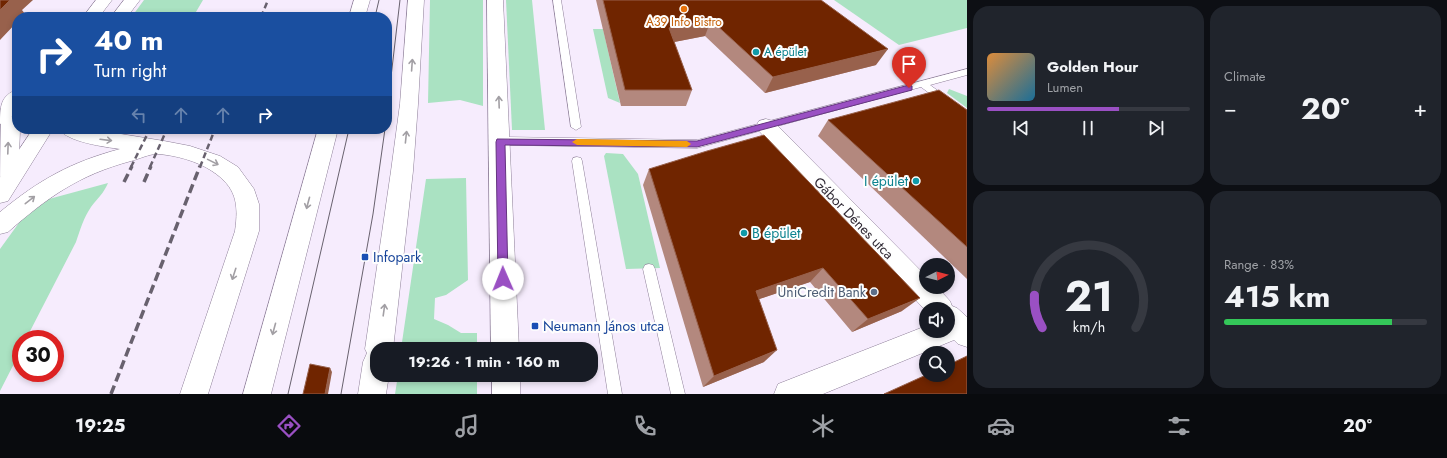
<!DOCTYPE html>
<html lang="en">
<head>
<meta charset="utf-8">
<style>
  body { margin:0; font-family:Jost,sans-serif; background:#20242c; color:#f1f3f6; height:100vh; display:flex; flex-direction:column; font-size:15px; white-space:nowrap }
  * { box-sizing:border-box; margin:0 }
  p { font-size:13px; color:#9ea1a6 }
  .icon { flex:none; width:22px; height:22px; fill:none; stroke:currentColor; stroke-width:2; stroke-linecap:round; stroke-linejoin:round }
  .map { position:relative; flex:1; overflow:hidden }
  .side { display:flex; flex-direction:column; gap:6px; padding:6px; background:#0d0f14; width:480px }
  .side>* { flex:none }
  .guide { position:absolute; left:12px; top:12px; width:380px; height:122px; border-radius:16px; box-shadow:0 2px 6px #0003; background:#1a4fa0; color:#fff; overflow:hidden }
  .needle { width:26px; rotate:84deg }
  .buttons { position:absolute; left:919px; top:258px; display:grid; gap:8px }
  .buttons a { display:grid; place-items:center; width:36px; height:36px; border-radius:50%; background:#171b24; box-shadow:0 2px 6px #0003; font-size:20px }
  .speed { position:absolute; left:12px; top:330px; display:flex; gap:8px; font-size:20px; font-weight:700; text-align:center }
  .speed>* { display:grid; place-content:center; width:52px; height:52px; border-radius:50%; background:#171b24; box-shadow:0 2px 6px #0003; line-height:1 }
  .speed .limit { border:6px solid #d22; background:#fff; color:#111 }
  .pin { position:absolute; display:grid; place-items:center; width:34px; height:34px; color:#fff; margin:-41px -17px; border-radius:50% 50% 50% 0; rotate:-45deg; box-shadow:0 0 4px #0007 }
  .pin .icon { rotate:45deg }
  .me { position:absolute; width:44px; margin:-22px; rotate:359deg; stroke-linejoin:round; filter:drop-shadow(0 0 3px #0008) }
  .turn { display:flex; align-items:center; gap:14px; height:84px; padding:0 16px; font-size:18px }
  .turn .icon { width:52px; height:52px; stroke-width:2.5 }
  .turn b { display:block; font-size:28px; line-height:34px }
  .lanes { display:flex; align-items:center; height:38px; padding:0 16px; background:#0003; justify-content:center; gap:20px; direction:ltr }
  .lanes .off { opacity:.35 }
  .big { font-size:30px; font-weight:700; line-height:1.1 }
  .side .tile { flex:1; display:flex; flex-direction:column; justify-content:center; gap:6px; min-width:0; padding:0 14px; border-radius:16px; background:#20242c }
  .side .dial { align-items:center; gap:0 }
  .dial svg { height:104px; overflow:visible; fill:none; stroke:#363941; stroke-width:7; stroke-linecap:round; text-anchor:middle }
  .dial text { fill:#f1f3f6; stroke:none }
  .song { display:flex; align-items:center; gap:12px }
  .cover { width:48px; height:48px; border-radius:6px; background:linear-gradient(135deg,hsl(30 70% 55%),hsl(200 70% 35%)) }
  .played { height:4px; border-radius:2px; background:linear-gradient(90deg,#9a50c3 65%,#363941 65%) }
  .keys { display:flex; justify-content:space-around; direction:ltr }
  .heat { display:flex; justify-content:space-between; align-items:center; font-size:22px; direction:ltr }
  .charge { height:6px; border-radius:3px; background:linear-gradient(90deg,#34c759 83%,#363941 0) }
  .side .tiles { flex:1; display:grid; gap:6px; grid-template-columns:repeat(2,1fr) }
  .trip { position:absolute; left:370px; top:342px; width:228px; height:40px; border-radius:16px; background:#171b24; box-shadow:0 2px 6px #0003; font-weight:700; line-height:40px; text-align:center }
  .tab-bar { display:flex; height:64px; justify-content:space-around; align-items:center; background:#090b0e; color:#9ea1a6 }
  .tab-bar .icon { width:28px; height:28px }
  .tab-bar .on { color:#9a50c3 }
  .tab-bar b { font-size:18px; color:#f1f3f6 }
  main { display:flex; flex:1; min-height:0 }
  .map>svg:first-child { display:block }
  .green { fill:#aae2c2 }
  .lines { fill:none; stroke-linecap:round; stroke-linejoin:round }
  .lane-casing { stroke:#8d7e98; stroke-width:1 }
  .street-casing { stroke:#8d7e98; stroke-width:1 }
  .secondary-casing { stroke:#8d7e98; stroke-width:1 }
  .primary-casing { stroke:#8d7e98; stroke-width:1 }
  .lane { fill:#fff; fill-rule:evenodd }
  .street { fill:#fff; fill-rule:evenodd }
  .secondary { fill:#fff; fill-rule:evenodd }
  .primary { fill:#fff; fill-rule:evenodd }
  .tram { stroke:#68616e; stroke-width:1 }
  .rail-far1 { stroke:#68616e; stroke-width:2.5; stroke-dasharray:6 3.5; stroke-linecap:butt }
  .rail { stroke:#68616e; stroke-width:3.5; stroke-dasharray:9 4.5; stroke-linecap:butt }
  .wall { fill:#b3887e }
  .shaded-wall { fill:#98614c }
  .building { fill:#702500; stroke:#98614c }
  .oneway { stroke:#a29fa4 }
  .route { fill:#9a50c3; stroke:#64347f }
  .slow { fill:#f59e0b }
  .food-dot { fill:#e8710a; stroke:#fefefe; stroke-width:1.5 }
  .culture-dot { fill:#0f9aa8; stroke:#fefefe; stroke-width:1.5 }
  .transit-dot { fill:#1a4fb4; stroke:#fefefe; stroke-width:1.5 }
  .service-dot { fill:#5c6f8a; stroke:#fefefe; stroke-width:1.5 }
  .labels { text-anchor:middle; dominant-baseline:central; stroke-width:4; stroke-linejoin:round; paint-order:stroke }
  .far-food-label { font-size:12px; fill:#c56008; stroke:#fefefe }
  .far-culture-label { font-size:12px; fill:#0d838f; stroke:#fefefe; text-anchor:start }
  .culture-label { font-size:14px; fill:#0d838f; stroke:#fefefe; text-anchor:end }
  .street-label { font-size:14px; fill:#302a35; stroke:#fefefe }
  .transit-label { font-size:14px; fill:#164399; stroke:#fefefe; text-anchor:start }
  .service-label { font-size:14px; fill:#4e5e75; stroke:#fefefe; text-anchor:end }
</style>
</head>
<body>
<main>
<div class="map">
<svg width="967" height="394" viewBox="0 0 967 394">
  <rect width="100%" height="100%" fill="#f6ecfd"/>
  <g class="green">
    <path d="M 144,0 L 203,0 L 193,17 L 138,17 L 139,15 L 133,15 Z"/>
    <path d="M 430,0 L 483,0 L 483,106 L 460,100 L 428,103 Z"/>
    <path d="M 506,0 L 532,0 L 545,130 L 512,130 Z"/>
    <path d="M 834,0 L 967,0 L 967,28 L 899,45 Z"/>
    <path d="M 593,29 L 603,29 L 620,103 L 608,98 Z"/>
    <path d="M 949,89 L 967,96 L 967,108 L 947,93 Z"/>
    <path d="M 606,153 L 623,154 L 638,174 L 660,268 L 626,269 L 604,156 Z"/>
    <path d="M 466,178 L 468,280 L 446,295 L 435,298 L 434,319 L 448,325 L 461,333 L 477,333 L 477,349 L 401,349 L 426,179 Z"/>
    <path d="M 108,183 C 104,193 97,199 91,207 C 84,217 80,230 76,242 L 26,339 L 21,339 L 21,350 L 0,391 L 0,249 L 21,220 L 49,199 Z"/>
    <path d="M 398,375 L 477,375 L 477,394 L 395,394 Z"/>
  </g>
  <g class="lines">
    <g class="lane-casing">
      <g id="lane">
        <path d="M 553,0 L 561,0 L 581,127 L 576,130 L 571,127 Z"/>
        <path d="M 967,69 L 967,75 L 930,85 L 967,112 L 967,120 L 964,119 L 921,87 L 697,148 L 500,145 L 496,144 L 495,141 L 496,138 L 500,137 L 697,140 Z"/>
        <path d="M 577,157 L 581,158 L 582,161 L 622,394 L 608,394 L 572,161 L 573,158 Z"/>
        <path d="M 649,264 L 653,265 L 655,269 L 685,394 L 671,394 L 643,269 L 645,265 Z"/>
      </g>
    </g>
    <g class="street-casing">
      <g id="street">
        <path d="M 487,0 L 503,0 L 519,349 L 491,349 Z"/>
        <path d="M 1,109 L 8,111 L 17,125 L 17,129 L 20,130 L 18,183 L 15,189 L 7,191 L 0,189 Z"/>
        <path d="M 766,119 L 773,121 L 926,276 L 926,287 L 937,287 L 950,301 L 952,306 L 957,308 L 967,317 L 967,347 L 958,344 L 954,340 L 823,394 L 774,394 L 778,384 L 926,326 L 926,331 L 948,331 L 948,309 L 926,309 L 926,311 L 759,131 L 756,126 L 759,121 Z"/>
        <rect x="492" y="375" width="28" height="19"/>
      </g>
    </g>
    <g class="secondary-casing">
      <g id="secondary">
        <path d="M 96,0 L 112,0 L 99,17 L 83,17 Z"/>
        <path d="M 124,0 L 140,0 L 127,17 L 111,17 Z"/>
        <path d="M 17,90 C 17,105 17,119 0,124 C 0,108 0,95 17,90 Z"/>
        <path d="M 33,129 L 53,129 L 8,201 L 0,203 L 0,178 Z"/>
      </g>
    </g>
    <g class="primary-casing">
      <g id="primary">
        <path d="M 354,0 L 370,0 L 365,17 L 349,17 Z"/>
        <path d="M 408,0 L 424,0 L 418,104 L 413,171 L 393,349 L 377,349 L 377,375 L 389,375 L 386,394 L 358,394 L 363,362 L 367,353 L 365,349 L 391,171 L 400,104 Z"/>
        <path d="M 59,129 L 90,129 L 164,141 L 190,146 L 220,156 L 238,167 L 254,189 L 259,204 L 259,231 L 208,394 L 180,394 L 235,231 C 239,203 236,187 212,171 C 197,161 175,155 157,154 C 149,154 139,159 131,161 C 79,175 48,197 8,232 L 0,234 L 0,212 C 39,180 71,162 120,149 C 105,147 67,142 59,129 Z"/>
        <path d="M 318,129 L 338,129 L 271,394 L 243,394 Z"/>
      </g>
    </g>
    <use href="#lane" class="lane"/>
    <use href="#street" class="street"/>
    <use href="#secondary" class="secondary"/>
    <use href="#primary" class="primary"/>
    <g class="tram">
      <path d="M 375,17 L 379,0"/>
      <path d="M 387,111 L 400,0"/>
      <path d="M 288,394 L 349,129"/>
      <path d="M 341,394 L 373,214 L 385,129"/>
    </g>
    <g class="rail-far1">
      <path d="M 261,17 L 268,0"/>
      <path d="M 131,167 L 150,129"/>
      <path d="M 150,167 L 167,129"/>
      <path d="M 200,167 L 215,129"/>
    </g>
    <g class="rail">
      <path d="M 124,182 L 132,166"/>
      <path d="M 144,182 L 151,166"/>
      <path d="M 111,394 L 200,166"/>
    </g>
  </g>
  <g class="wall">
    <path d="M 596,0 L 821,0 L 876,65 L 765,93 L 705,36 L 674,42 L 692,90 L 686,106 L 621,106 Z"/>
    <path d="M 967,110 L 967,279 L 818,136 L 828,120 Z"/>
    <path d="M 649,169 L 902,311 L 852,332 L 810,282 L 759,299 L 764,362 L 703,387 L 643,185 Z"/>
  </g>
  <g class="shaded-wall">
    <path d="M 7,0 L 33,0 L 22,10 L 25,14 L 22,17 L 17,17 L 17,22 L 0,40 L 0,10 Z"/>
    <path d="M 711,20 L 705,36 L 664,44 L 669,28 Z"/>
    <path d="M 888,49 L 876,65 L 765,93 L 773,77 Z"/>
    <path d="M 823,268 L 810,282 L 745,304 L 756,291 Z"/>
    <path d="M 920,298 L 902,311 L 852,332 L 868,319 Z"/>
    <path d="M 777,350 L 764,362 L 703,387 L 714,376 Z"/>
    <path d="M 330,368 L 332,372 L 328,394 L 325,394 Z"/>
  </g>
  <g class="building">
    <path d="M 0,0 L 10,0 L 0,10 Z"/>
    <path d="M 603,0 L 821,0 L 888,49 L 773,77 L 711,20 L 669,28 L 692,90 L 625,90 Z"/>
    <path d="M 939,90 L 967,110 L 967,247 L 828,120 Z"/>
    <path d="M 764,135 L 920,298 L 868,319 L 823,268 L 756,291 L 777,350 L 714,376 L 649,169 L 707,151 Z"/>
    <path d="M 967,356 L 967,394 L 884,394 L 926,375 L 948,375 L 948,365 Z"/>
    <path d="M 310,364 L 330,368 L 325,394 L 303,394 Z"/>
  </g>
  <defs><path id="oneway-shaft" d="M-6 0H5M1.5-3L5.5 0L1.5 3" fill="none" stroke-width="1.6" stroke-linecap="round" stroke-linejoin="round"/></defs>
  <g class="oneway">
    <use href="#oneway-shaft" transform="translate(412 65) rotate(-86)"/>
    <use href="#oneway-shaft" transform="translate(499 102) rotate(-92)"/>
    <use href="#oneway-shaft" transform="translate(406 137) rotate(-84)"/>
    <use href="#oneway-shaft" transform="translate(106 140) rotate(7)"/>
    <use href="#oneway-shaft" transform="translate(8 148) rotate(-88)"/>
    <use href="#oneway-shaft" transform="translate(213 162) rotate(26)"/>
    <use href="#oneway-shaft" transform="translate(30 200) rotate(-38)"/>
    <use href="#oneway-shaft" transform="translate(308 203) rotate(105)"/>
    <use href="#oneway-shaft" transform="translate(234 274) rotate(108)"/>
    <use href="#oneway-shaft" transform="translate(384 310) rotate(-82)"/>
    <use href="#oneway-shaft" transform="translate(274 329) rotate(105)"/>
  </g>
  <path class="route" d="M 909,85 L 912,86 L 912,90 L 697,147 L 505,145 L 508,279 L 507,282 L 503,283 L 500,282 L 498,279 L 496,142 L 497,139 L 697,141 Z"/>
  <path class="slow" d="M 577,139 L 687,141 L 691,144 L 687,147 L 577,145 L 572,142 Z"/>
  <circle class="food-dot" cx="684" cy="9" r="4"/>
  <g class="culture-dot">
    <circle cx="756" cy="52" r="4"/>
    <circle cx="916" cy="181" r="4"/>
    <circle cx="744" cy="233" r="4"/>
  </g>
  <g class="transit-dot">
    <rect x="361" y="253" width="8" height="8" rx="2"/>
    <rect x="531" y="322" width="8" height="8" rx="2"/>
  </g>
  <circle class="service-dot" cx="874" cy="292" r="4"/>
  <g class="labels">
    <g class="far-food-label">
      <text x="684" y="22">A39 Info Bistro</text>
    </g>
    <g class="far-culture-label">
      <text x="764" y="52">A épület</text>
    </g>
    <g class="culture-label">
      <text x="908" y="181">I épület</text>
      <text x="752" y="233" text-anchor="start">B épület</text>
    </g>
    <g class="street-label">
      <text transform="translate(854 218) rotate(46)">Gábor Dénes utca</text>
    </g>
    <g class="transit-label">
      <text x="373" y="257">Infopark</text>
      <text x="543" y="326">Neumann János utca</text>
    </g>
    <g class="service-label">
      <text x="866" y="292">UniCredit Bank</text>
    </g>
  </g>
</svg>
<div class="buttons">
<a><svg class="needle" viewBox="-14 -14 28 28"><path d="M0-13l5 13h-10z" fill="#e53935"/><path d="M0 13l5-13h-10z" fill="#9ea1a6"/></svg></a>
<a><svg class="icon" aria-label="sound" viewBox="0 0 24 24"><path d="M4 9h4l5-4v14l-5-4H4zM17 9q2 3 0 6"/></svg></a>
<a><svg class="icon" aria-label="search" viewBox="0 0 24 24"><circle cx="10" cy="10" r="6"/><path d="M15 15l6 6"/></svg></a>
</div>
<div class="speed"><div class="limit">30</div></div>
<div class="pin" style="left:909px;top:88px;background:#d93025"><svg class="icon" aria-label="arrive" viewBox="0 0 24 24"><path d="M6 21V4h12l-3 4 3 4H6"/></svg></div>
<svg class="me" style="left:503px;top:279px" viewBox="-20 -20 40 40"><circle r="19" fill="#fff"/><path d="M0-13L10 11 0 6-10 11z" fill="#9a50c3"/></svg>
<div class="trip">19:26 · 1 min · 160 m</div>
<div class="guide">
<div class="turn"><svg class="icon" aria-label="right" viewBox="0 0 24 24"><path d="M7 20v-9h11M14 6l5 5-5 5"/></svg><div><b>40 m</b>Turn right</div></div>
<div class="lanes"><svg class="icon off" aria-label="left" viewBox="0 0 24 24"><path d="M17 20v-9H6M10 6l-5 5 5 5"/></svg><svg class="icon off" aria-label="ahead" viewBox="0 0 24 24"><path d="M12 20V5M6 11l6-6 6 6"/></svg><svg class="icon off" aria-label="ahead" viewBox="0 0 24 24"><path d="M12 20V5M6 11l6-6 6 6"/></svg><svg class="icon" aria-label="right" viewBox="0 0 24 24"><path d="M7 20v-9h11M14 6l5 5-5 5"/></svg></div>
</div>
</div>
<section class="side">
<div class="tiles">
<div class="tile">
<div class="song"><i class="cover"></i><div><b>Golden Hour</b><p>Lumen</p></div></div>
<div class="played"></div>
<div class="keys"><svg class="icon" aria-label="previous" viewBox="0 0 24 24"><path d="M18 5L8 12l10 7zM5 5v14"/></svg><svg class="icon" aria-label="pause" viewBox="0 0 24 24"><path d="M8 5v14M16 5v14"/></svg><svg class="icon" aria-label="next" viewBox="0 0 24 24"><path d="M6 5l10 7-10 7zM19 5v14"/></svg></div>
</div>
<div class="tile"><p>Climate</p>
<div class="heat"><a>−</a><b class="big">20°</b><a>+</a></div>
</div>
<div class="tile dial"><svg viewBox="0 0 100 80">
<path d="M14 69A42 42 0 1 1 86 69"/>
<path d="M14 69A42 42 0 0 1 8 44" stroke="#9a50c3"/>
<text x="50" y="56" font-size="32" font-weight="700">21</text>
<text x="50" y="72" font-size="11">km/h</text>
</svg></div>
<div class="tile"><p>Range · 83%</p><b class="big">415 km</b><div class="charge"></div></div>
</div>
</section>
</main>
<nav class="tab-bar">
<b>19:25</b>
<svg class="icon on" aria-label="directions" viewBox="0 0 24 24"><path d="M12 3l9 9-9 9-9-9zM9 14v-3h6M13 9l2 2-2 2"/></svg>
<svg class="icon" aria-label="music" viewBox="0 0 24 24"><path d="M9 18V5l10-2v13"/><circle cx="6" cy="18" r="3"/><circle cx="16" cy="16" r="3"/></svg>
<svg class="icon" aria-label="phone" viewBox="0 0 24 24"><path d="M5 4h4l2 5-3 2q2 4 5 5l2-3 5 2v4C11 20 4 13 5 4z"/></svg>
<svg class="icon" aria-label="climate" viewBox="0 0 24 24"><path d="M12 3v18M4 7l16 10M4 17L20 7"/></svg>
<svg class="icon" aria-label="car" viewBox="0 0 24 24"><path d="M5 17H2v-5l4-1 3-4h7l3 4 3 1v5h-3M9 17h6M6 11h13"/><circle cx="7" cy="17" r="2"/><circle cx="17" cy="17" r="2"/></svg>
<svg class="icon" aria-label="filters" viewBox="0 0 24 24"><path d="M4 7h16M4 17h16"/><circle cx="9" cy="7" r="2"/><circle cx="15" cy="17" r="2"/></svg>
<b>20°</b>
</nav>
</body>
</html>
